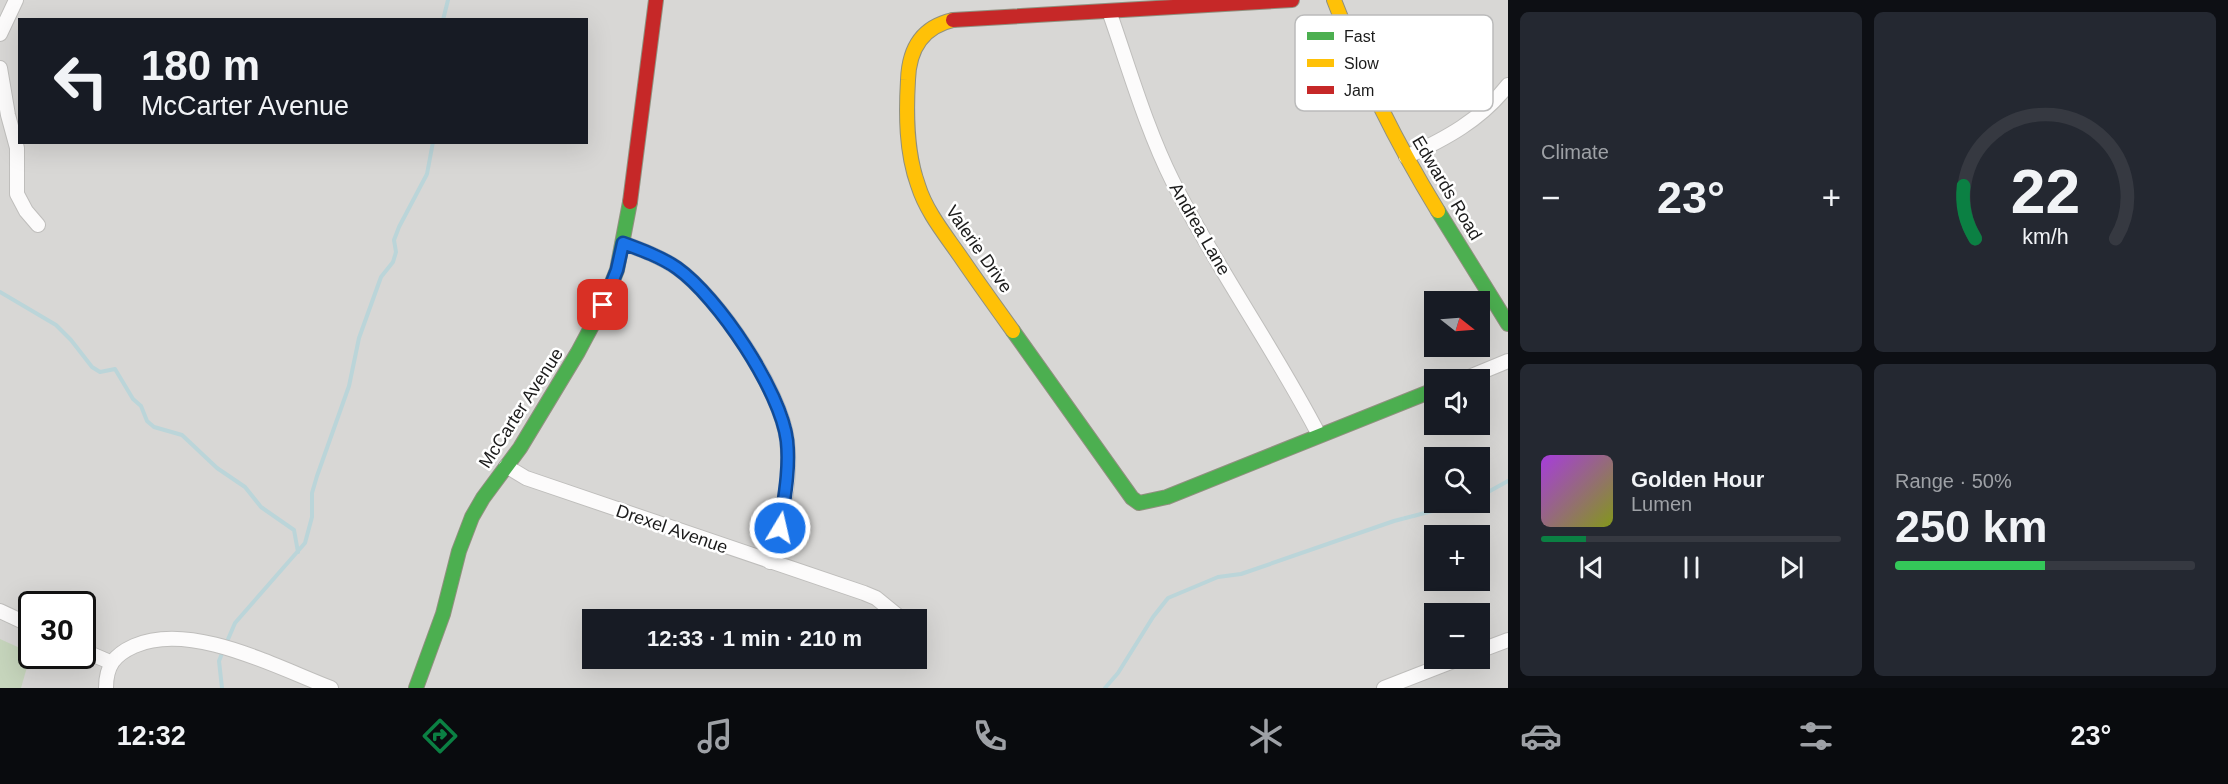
<!DOCTYPE html>
<html lang="en">
<head>
<meta charset="utf-8">
<style>
  body { margin:0; font-family:Arial,sans-serif; background:#242831; color:#f1f3f6; height:100vh; display:flex; flex-direction:column; font-size:22px; white-space:nowrap }
  * { box-sizing:border-box; margin:0 }
  p { font-size:20px; color:#9ea1a6 }
  .icon { flex:none; width:33px; height:33px; fill:none; stroke:currentColor; stroke-width:2; stroke-linecap:round; stroke-linejoin:round }
  .map { position:relative; flex:1; overflow:hidden }
  .drawer { display:flex; flex-direction:column; gap:12px; padding:12px; background:#0d0f14; width:720px }
  .drawer>* { flex:none }
  .hud { position:absolute; left:18px; top:18px; width:570px; height:126px; border-radius:0px; box-shadow:0 6px 24px #0002; background:#171b24; color:#f1f3f6; overflow:hidden }
  .needle { width:39px; rotate:107deg }
  .buttons { position:absolute; left:1424px; top:291px; display:grid; gap:12px }
  .buttons a { display:grid; place-items:center; width:66px; height:66px; border-radius:0px; background:#171b24; box-shadow:0 6px 24px #0002; font-size:30px }
  .speed { position:absolute; left:18px; top:591px; display:flex; gap:12px; font-size:30px; font-weight:700; text-align:center }
  .speed>* { display:grid; place-content:center; width:78px; height:78px; border-radius:50%; background:#171b24; box-shadow:0 6px 24px #0002; line-height:1 }
  .speed .limit { border:3px solid #111; border-radius:9px; background:#fff; color:#111 }
  .pin { position:absolute; display:grid; place-items:center; width:51px; height:51px; color:#fff; margin:-26px; border-radius:12px; box-shadow:0 3px 9px #0006 }
  .me { position:absolute; width:66px; margin:-33px; rotate:9deg; stroke-linejoin:round; filter:drop-shadow(0 0 4px #0008) }
  .turn { display:flex; align-items:center; gap:21px; height:126px; padding:0 24px; font-size:27px }
  .turn .icon { width:78px; height:78px; stroke-width:2.5 }
  .turn b { display:block; font-size:42px; line-height:51px }
  .big { font-size:45px; font-weight:600; line-height:1.1 }
  .drawer .tile { flex:1; display:flex; flex-direction:column; justify-content:center; gap:9px; min-width:0; padding:0 21px; border-radius:9px; background:#242831 }
  .drawer .dial { align-items:center; gap:0 }
  .dial svg { height:156px; overflow:visible; fill:none; stroke:#363941; stroke-width:7; stroke-linecap:round; text-anchor:middle }
  .dial text { fill:#f1f3f6; stroke:none }
  .song { display:flex; align-items:center; gap:18px }
  .cover { width:72px; height:72px; border-radius:9px; background:linear-gradient(135deg,hsl(280 70% 55%),hsl(70 70% 35%)) }
  .played { height:6px; border-radius:3px; background:linear-gradient(90deg,#0b8043 15%,#363941 15%) }
  .keys { display:flex; justify-content:space-around; direction:ltr }
  .heat { display:flex; justify-content:space-between; align-items:center; font-size:33px; direction:ltr }
  .charge { height:9px; border-radius:4px; background:linear-gradient(90deg,#34c759 50%,#363941 0) }
  .drawer .tiles { flex:1; display:grid; gap:12px; grid-template-columns:repeat(2,1fr) }
  .trip { position:absolute; left:582px; top:609px; width:345px; height:60px; border-radius:0px; background:#171b24; box-shadow:0 6px 24px #0002; font-weight:600; line-height:60px; text-align:center }
  .tab-bar { display:flex; height:96px; justify-content:space-around; align-items:center; background:#090b0e; color:#9ea1a6 }
  .tab-bar .icon { width:42px; height:42px }
  .tab-bar .current { color:#0b8043 }
  .tab-bar b { font-size:27px; color:#f1f3f6 }
  main { display:flex; flex:1; min-height:0 }
  .map>svg:first-child { display:block }
  .residential { fill:#d8d7d5; fill-rule:evenodd }
  .forest { fill:#c6d5bc }
  .lines { fill:none; stroke-linecap:round; stroke-linejoin:round }
  .stream { stroke:#bbd5d9; stroke-width:4 }
  .street-casing { stroke:#bfbebc; stroke-width:16 }
  .fast-casing { stroke:#90907f; stroke-width:16 }
  .slow-casing { stroke:#90907f; stroke-width:16 }
  .jam-casing { stroke:#90907f; stroke-width:16 }
  .street { stroke:#fcfbfb; stroke-width:14 }
  .fast { stroke:#4caf50; stroke-width:14 }
  .slow { stroke:#ffc107; stroke-width:14 }
  .jam { stroke:#c62828; stroke-width:14 }
  .route-casing { stroke:#114b97; stroke-width:15 }
  .route { stroke:#1a73e8; stroke-width:10 }
  .labels { text-anchor:middle; dominant-baseline:central; stroke-width:5; stroke-linejoin:round; paint-order:stroke }
  .street-label { font-size:18px; fill:#1b1b1b; stroke:#fff }
  .key { fill:#fff; stroke:#bbb; stroke-width:1.5 }
  .key-label { font-size:16px; fill:#1b1b1b }
</style>
</head>
<body>
<main>
<div class="map">
<svg width="1508" height="688" viewBox="0 0 1508 688">
  <rect width="100%" height="100%" fill="#e9e7e4"/>
  <path class="residential" d="M 0,0 L 1508,0 L 1508,688 L 0,688 ZM 20,20 L 586,20 L 586,142 L 20,142 ZM 1434,302 L 1479,302 L 1479,346 L 1434,346 ZM 1434,380 L 1479,380 L 1479,424 L 1434,424 ZM 1434,458 L 1479,458 L 1479,502 L 1434,502 ZM 1434,536 L 1479,536 L 1479,580 L 1434,580 ZM 32,604 L 82,604 L 82,656 L 32,656 ZM 1434,614 L 1479,614 L 1479,658 L 1434,658 ZM 592,620 L 916,620 L 916,658 L 592,658 Z"/>
  <path class="forest" d="M 0,639 L 31,653 L 21,688 L 0,688 Z"/>
  <g class="lines">
    <g class="stream">
      <path d="M 443,20 L 448,0"/>
      <path d="M 0,292 L 56,325 L 71,340 L 92,367 L 100,372 L 115,369 L 133,399 L 141,406 L 147,421 L 154,427 L 182,435 L 217,468 L 245,487 L 261,507 L 294,530 L 298,552"/>
      <path d="M 1479,497 L 1508,481"/>
      <path d="M 226,644 L 235,623 L 305,543 L 312,517 L 312,493 L 317,476 L 349,386 L 359,338 L 381,277 L 393,262 L 396,252 L 394,240 L 399,227 L 427,174 L 433,142"/>
      <path d="M 222,688 L 219,661 L 223,651"/>
      <path d="M 1105,688 L 1118,673 L 1153,617 L 1168,598 L 1218,577 L 1241,574 L 1394,521 L 1467,502"/>
    </g>
    <g class="street-casing">
      <g id="street">
        <path d="M 1109,11 C 1129,68 1146,128 1173,182 C 1217,269 1274,348 1319,435"/>
        <path d="M 0,34 L 16,0"/>
        <path d="M 0,68 L 8,115 L 17,148 L 17,194 L 26,211 L 38,225"/>
        <path d="M 1406,157 C 1445,139 1481,120 1508,85"/>
        <path d="M 623,243 C 642,250 661,257 677,268 C 718,297 781,390 787,440 C 792,481 781,523 770,562"/>
        <path d="M 1462,380 L 1508,361"/>
        <path d="M 506,466 L 526,478 L 864,593 L 876,598 L 903,620"/>
        <path d="M 0,611 L 32,626"/>
        <path d="M 82,650 L 110,662"/>
        <path d="M 1479,651 L 1508,640"/>
        <path d="M 106,688 C 106,666 114,655 134,646 C 191,621 276,667 331,688"/>
        <path d="M 1384,688 L 1461,658"/>
      </g>
    </g>
    <g class="fast-casing">
      <g id="fast">
        <path d="M 1438,211 L 1508,324"/>
        <path d="M 1013,331 L 1132,498 L 1139,503 L 1167,497 L 1434,390"/>
        <path d="M 416,688 L 443,614 L 459,551 L 472,517 L 483,498 L 520,448 L 578,352 L 603,305 L 617,270 L 630,202"/>
      </g>
    </g>
    <g class="slow-casing">
      <g id="slow">
        <path d="M 1334,0 C 1362,74 1397,144 1438,211"/>
        <path d="M 953,20 C 922,27 909,49 908,80 C 906,114 906,152 918,185 C 926,211 944,233 960,256 C 977,281 995,306 1013,331"/>
      </g>
    </g>
    <g class="jam-casing">
      <g id="jam">
        <path d="M 953,20 L 1292,0"/>
        <path d="M 630,202 L 656,0"/>
      </g>
    </g>
    <use href="#street" class="street"/>
    <use href="#fast" class="fast"/>
    <use href="#slow" class="slow"/>
    <use href="#jam" class="jam"/>
  </g>
  <g class="lines">
    <g class="route-casing">
      <path id="route" d="M 603,305 L 617,270 L 623,243 C 642,250 661,257 677,268 C 718,297 781,391 787,441 C 790,470 784,499 780,528"/>
    </g>
    <use href="#route" class="route"/>
  </g>
  <g class="labels">
    <g class="street-label">
      <text transform="translate(1447 188) rotate(59)">Edwards Road</text>
      <text transform="translate(1200 229) rotate(60)">Andrea Lane</text>
      <text transform="translate(979 249) rotate(55)">Valerie Drive</text>
      <text transform="translate(521 408) rotate(-57)">McCarter Avenue</text>
      <text transform="translate(672 529) rotate(19)">Drexel Avenue</text>
    </g>
  </g>
  <rect x="1295" y="15" width="198" height="96" rx="9" class="key"/>
  <rect x="1307" y="32" width="27" height="8" fill="#4caf50"/>
  <rect x="1307" y="59" width="27" height="8" fill="#ffc107"/>
  <rect x="1307" y="86" width="27" height="8" fill="#c62828"/>
  <g class="key-label">
    <text x="1344" y="42">Fast</text>
    <text x="1344" y="69">Slow</text>
    <text x="1344" y="96">Jam</text>
  </g>
</svg>
<div class="buttons">
<a><svg class="needle" viewBox="-14 -14 28 28"><path d="M0-13l5 13h-10z" fill="#e53935"/><path d="M0 13l5-13h-10z" fill="#9ea1a6"/></svg></a>
<a><svg class="icon" aria-label="sound" viewBox="0 0 24 24"><path d="M4 9h4l5-4v14l-5-4H4zM17 9q2 3 0 6"/></svg></a>
<a><svg class="icon" aria-label="search" viewBox="0 0 24 24"><circle cx="10" cy="10" r="6"/><path d="M15 15l6 6"/></svg></a>
<a>+</a>
<a>−</a>
</div>
<div class="speed"><div class="limit">30</div></div>
<div class="pin" style="left:603px;top:305px;background:#d93025"><svg class="icon" aria-label="arrive" viewBox="0 0 24 24"><path d="M6 21V4h12l-3 4 3 4H6"/></svg></div>
<svg class="me" style="left:780px;top:528px" viewBox="-20 -20 40 40"><circle r="17" fill="#1a73e8" stroke="#fff" stroke-width="3"/><path d="M0-11L8 9 0 5-8 9z" fill="#fff"/></svg>
<div class="trip">12:33 · 1 min · 210 m</div>
<div class="hud">
<div class="turn"><svg class="icon" aria-label="left" viewBox="0 0 24 24"><path d="M17 20v-9H6M10 6l-5 5 5 5"/></svg><div><b>180 m</b>McCarter Avenue</div></div>
</div>
</div>
<section class="drawer">
<div class="tiles">
<div class="tile"><p>Climate</p>
<div class="heat"><a>−</a><b class="big">23°</b><a>+</a></div>
</div>
<div class="tile dial"><svg viewBox="0 0 100 80">
<path d="M14 69A42 42 0 1 1 86 69"/>
<path d="M14 69A42 42 0 0 1 8 42" stroke="#0b8043"/>
<text x="50" y="56" font-size="32" font-weight="700">22</text>
<text x="50" y="72" font-size="11">km/h</text>
</svg></div>
<div class="tile">
<div class="song"><i class="cover"></i><div><b>Golden Hour</b><p>Lumen</p></div></div>
<div class="played"></div>
<div class="keys"><svg class="icon" aria-label="previous" viewBox="0 0 24 24"><path d="M18 5L8 12l10 7zM5 5v14"/></svg><svg class="icon" aria-label="pause" viewBox="0 0 24 24"><path d="M8 5v14M16 5v14"/></svg><svg class="icon" aria-label="next" viewBox="0 0 24 24"><path d="M6 5l10 7-10 7zM19 5v14"/></svg></div>
</div>
<div class="tile"><p>Range · 50%</p><b class="big">250 km</b><div class="charge"></div></div>
</div>
</section>
</main>
<nav class="tab-bar">
<b>12:32</b>
<svg class="icon current" aria-label="directions" viewBox="0 0 24 24"><path d="M12 3l9 9-9 9-9-9zM9 14v-3h6M13 9l2 2-2 2"/></svg>
<svg class="icon" aria-label="music" viewBox="0 0 24 24"><path d="M9 18V5l10-2v13"/><circle cx="6" cy="18" r="3"/><circle cx="16" cy="16" r="3"/></svg>
<svg class="icon" aria-label="phone" viewBox="0 0 24 24"><path d="M5 4h4l2 5-3 2q2 4 5 5l2-3 5 2v4C11 20 4 13 5 4z"/></svg>
<svg class="icon" aria-label="climate" viewBox="0 0 24 24"><path d="M12 3v18M4 7l16 10M4 17L20 7"/></svg>
<svg class="icon" aria-label="car" viewBox="0 0 24 24"><path d="M5 17H2v-5l4-1 3-4h7l3 4 3 1v5h-3M9 17h6M6 11h13"/><circle cx="7" cy="17" r="2"/><circle cx="17" cy="17" r="2"/></svg>
<svg class="icon" aria-label="filters" viewBox="0 0 24 24"><path d="M4 7h16M4 17h16"/><circle cx="9" cy="7" r="2"/><circle cx="15" cy="17" r="2"/></svg>
<b>23°</b>
</nav>
</body>
</html>
